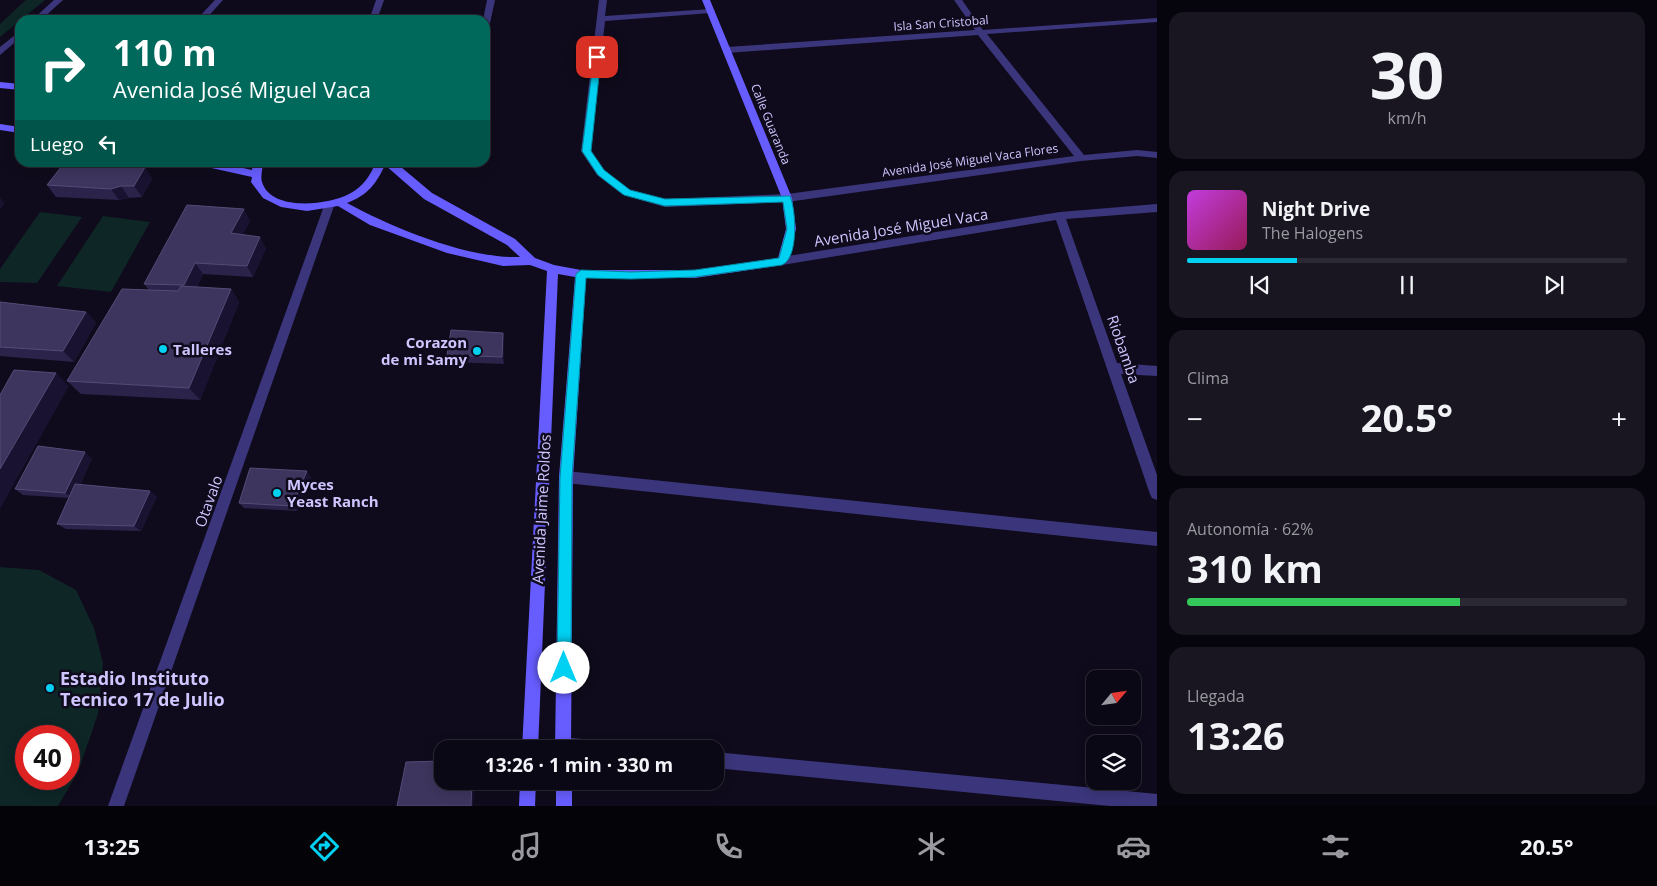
<!DOCTYPE html>
<html lang="es">
<head>
<meta charset="utf-8">
<style>
  body { margin:0; font-family:"Open Sans",sans-serif; background:#191622; color:#f1f3f6; height:100vh; display:flex; flex-direction:column; font-size:19px; white-space:nowrap }
  * { box-sizing:border-box; margin:0 }
  p { font-size:16px; color:#9a9aa0 }
  .icon { flex:none; width:28px; height:28px; fill:none; stroke:currentColor; stroke-width:2; stroke-linecap:round; stroke-linejoin:round }
  .map { position:relative; flex:1; overflow:hidden }
  .side { display:flex; flex-direction:column; gap:12px; padding:12px; background:#06040c; width:500px }
  .side>* { flex:none }
  .top-card { position:absolute; left:15px; top:15px; width:475px; height:152px; border-radius:15px; box-shadow:0 2px 12px #0003,0 0 0 1px #2b2934; background:#00695c; color:#fff; overflow:hidden }
  .needle { width:32px; rotate:61deg }
  .fabs { position:absolute; left:1086px; top:670px; display:grid; gap:10px }
  .fabs a { display:grid; place-items:center; width:55px; height:55px; border-radius:10px; background:#0b0815; box-shadow:0 2px 12px #0003,0 0 0 1px #2b2934; font-size:25px }
  .speed { position:absolute; left:15px; top:725px; display:flex; gap:10px; font-size:25px; font-weight:700; text-align:center }
  .speed>* { display:grid; place-content:center; width:65px; height:65px; border-radius:50%; background:#0b0815; box-shadow:0 2px 12px #0003,0 0 0 1px #2b2934; line-height:1 }
  .speed .limit { border:8px solid #d22; background:#fff; color:#111 }
  .pin { position:absolute; display:grid; place-items:center; width:42px; height:42px; color:#fff; margin:-21px; border-radius:10px; box-shadow:0 2px 8px #0006 }
  .me { position:absolute; width:55px; margin:-28px; rotate:0deg; stroke-linejoin:round; filter:drop-shadow(0 0 4px #0008) }
  .turn { display:flex; align-items:center; gap:18px; height:105px; padding:0 15px; font-size:22px }
  .turn .icon { width:65px; height:65px; stroke-width:2.5 }
  .turn b { display:block; font-size:35px; line-height:42px }
  .then { display:flex; align-items:center; height:48px; padding:0 15px; background:#0003; gap:10px; font-size:19px }
  .big { font-size:38px; font-weight:700; line-height:1.1 }
  .side .card { flex:1; display:flex; flex-direction:column; justify-content:center; gap:8px; min-width:0; padding:0 18px; border-radius:15px; background:#191622 }
  .side .dial { align-items:center; gap:0 }
  .dial b { font-size:65px; line-height:1 }
  .song { display:flex; align-items:center; gap:15px }
  .cover { width:60px; height:60px; border-radius:8px; background:linear-gradient(135deg,hsl(290 70% 55%),hsl(330 70% 35%)) }
  .played { height:5px; border-radius:2px; background:linear-gradient(90deg,#00d0f1 25%,#2b2934 25%) }
  .keys { display:flex; justify-content:space-around; direction:ltr }
  .heat { display:flex; justify-content:space-between; align-items:center; font-size:28px; direction:ltr }
  .charge { height:8px; border-radius:4px; background:linear-gradient(90deg,#34c759 62%,#2b2934 0) }
  .trip { position:absolute; left:434px; top:740px; width:290px; height:50px; border-radius:15px; background:#0b0815; box-shadow:0 2px 12px #0003,0 0 0 1px #2b2934; font-weight:700; line-height:50px; text-align:center }
  .menu { display:flex; height:80px; justify-content:space-around; align-items:center; background:#040308; color:#9a9aa0 }
  .menu .icon { width:35px; height:35px }
  .menu .current { color:#00d0f1 }
  .menu b { font-size:22px; color:#f1f3f6 }
  main { display:flex; flex:1; min-height:0 }
  .map>svg:first-child { display:block }
  .green { fill:#0e2626; fill-rule:evenodd }
  .lines { fill:none; stroke-linecap:round; stroke-linejoin:round }
  .street { fill:#3b367b; fill-rule:evenodd }
  .secondary { fill:#675dff; fill-rule:evenodd }
  .wall { fill:#2c234b }
  .shaded-wall { fill:#191230 }
  .building { fill:#3e355e; stroke:#544c77 }
  .route { fill:#00d0f1; stroke:#00879d }
  .poi-dot { fill:#00d0f1; stroke:#0f0b1c; stroke-width:2 }
  .labels { text-anchor:middle; dominant-baseline:central; stroke-width:5; stroke-linejoin:round; paint-order:stroke }
  .far-street-label { font-size:12px; fill:#cfc6ff; stroke:#0f0b1c }
  .street-label { font-size:15px; fill:#cfc6ff; stroke:#0f0b1c }
  .poi-label { font-size:15px; font-weight:bold; fill:#cfc6ff; stroke:#0f0b1c; text-anchor:start }
  .near-poi-label { font-size:18px; font-weight:bold; fill:#cfc6ff; stroke:#0f0b1c; text-anchor:start }
</style>
</head>
<body>
<main>
<div class="map">
<svg width="1157" height="806" viewBox="0 0 1157 806">
  <rect width="100%" height="100%" fill="#0f0b1c"/>
  <g class="green">
    <path d="M 26,0 L 45,0 L 0,37 L 0,24 Z"/>
    <path d="M 40,212 L 82,217 L 37,283 L 0,282 L 0,269 Z"/>
    <path d="M 103,216 L 150,222 L 111,292 L 57,286 Z"/>
    <path d="M 0,567 L 39,570 L 76,590 L 94,628 L 103,663 L 98,714 L 78,772 L 58,806 L 0,806 ZM 69,736 L 69,779 L 26,779 L 26,736 Z"/>
  </g>
  <g class="lines">
    <g class="street">
      <path d="M 54,0 L 63,0 L 41,20 L 32,20 Z"/>
      <path d="M 215,0 L 223,0 L 205,20 L 196,20 Z"/>
      <path d="M 376,0 L 384,0 L 377,20 L 369,20 Z"/>
      <path d="M 487,0 L 495,0 L 489,28 L 485,31 L 485,20 L 483,20 Z"/>
      <path d="M 599,0 L 607,0 L 605,16 L 711,9 L 715,11 L 711,13 L 605,21 L 591,151 L 605,171 L 630,190 L 665,199 L 787,194 L 1074,156 L 978,35 L 727,53 L 723,50 L 727,47 L 975,30 L 954,0 L 962,0 L 983,30 L 1157,18 L 1157,22 L 987,34 L 1084,155 L 1137,150 L 1157,152 L 1157,158 L 1137,156 L 1081,161 L 787,202 L 665,207 L 623,195 L 597,175 L 581,151 Z"/>
      <path d="M 20,31 L 20,38 L 0,55 L 0,47 Z"/>
      <path d="M 329,202 L 334,206 L 124,806 L 108,806 L 324,206 Z"/>
      <path d="M 1157,204 L 1157,212 L 1066,219 L 1117,363 L 1157,366 L 1157,376 L 1121,374 L 1157,475 L 1157,500 L 1152,498 L 1150,494 L 1056,220 L 782,265 L 777,261 L 782,257 L 1060,212 Z"/>
      <path d="M 566,471 L 1157,532 L 1157,546 L 566,483 L 561,481 L 559,477 L 561,473 Z"/>
      <path d="M 563,737 L 602,741 L 608,743 L 610,749 L 556,749 L 555,745 L 557,739 Z"/>
      <path d="M 715,752 L 1157,794 L 1157,806 L 1110,806 L 715,768 Z"/>
    </g>
    <g class="secondary">
      <path d="M 702,0 L 710,0 L 792,198 L 796,229 L 787,261 L 782,265 L 695,278 L 586,278 L 573,477 L 571,749 L 555,749 L 559,477 L 575,277 L 558,274 L 538,749 L 522,749 L 547,271 L 530,265 L 503,266 L 447,253 L 370,225 L 338,206 L 307,211 L 281,207 L 263,198 L 251,182 L 252,177 L 198,165 L 193,162 L 216,162 L 252,170 L 253,162 L 263,162 C 263,168 260,177 262,182 C 271,212 328,205 349,194 C 363,187 370,176 376,162 L 395,162 L 432,193 L 515,239 L 535,258 L 554,265 L 581,270 L 695,270 L 778,258 L 786,229 L 782,198 ZM 385,165 L 424,199 L 507,245 L 520,257 C 468,259 393,228 347,203 C 368,195 376,184 385,165 Z"/>
      <path d="M 0,82 L 20,84 L 20,90 L 0,88 Z"/>
      <path d="M 0,124 L 20,127 L 20,133 L 0,130 Z"/>
      <path d="M 520,781 L 536,781 L 535,806 L 519,806 Z"/>
      <rect x="556" y="781" width="16" height="25"/>
    </g>
  </g>
  <g class="wall">
    <path d="M 80,162 L 123,162 L 124,164 L 145,167 L 152,179 L 142,197 L 129,198 L 119,200 L 56,197 L 47,185 Z"/>
    <path d="M 250,221 L 242,235 L 266,248 L 253,277 L 203,274 L 197,287 L 231,289 L 239,302 L 200,400 L 81,394 L 67,381 L 149,290 L 144,284 Z"/>
    <path d="M 0,302 L 86,312 L 96,323 L 74,362 L 0,356 Z"/>
    <path d="M 503,333 L 504,340 L 504,364 L 449,362 L 447,355 Z"/>
    <path d="M 92,458 L 80,485 L 157,496 L 141,531 L 66,529 L 57,524 L 69,498 L 23,495 L 15,489 Z"/>
    <path d="M 311,477 L 297,511 L 244,508 L 239,503 Z"/>
  </g>
  <g class="shaded-wall">
    <path d="M 145,167 L 152,179 L 142,197 L 134,186 Z"/>
    <path d="M 121,186 L 129,198 L 119,200 L 111,189 Z"/>
    <path d="M 0,198 L 5,203 L 0,210 Z"/>
    <path d="M 244,209 L 250,221 L 238,244 L 231,233 Z"/>
    <path d="M 260,237 L 266,248 L 253,277 L 247,266 Z"/>
    <path d="M 195,263 L 203,274 L 192,296 L 184,285 Z"/>
    <path d="M 231,289 L 239,302 L 200,400 L 189,388 Z"/>
    <path d="M 86,312 L 96,323 L 74,362 L 63,351 Z"/>
    <path d="M 503,333 L 504,340 L 504,364 L 502,357 Z"/>
    <path d="M 56,373 L 69,386 L 0,509 L 0,469 Z"/>
    <path d="M 85,452 L 92,458 L 74,498 L 65,493 Z"/>
    <path d="M 307,471 L 311,477 L 297,511 L 292,506 Z"/>
    <path d="M 150,491 L 157,496 L 141,531 L 134,526 Z"/>
    <path d="M 472,781 L 475,781 L 473,806 L 471,806 Z"/>
  </g>
  <g class="building">
    <path d="M 65,162 L 75,162 L 79,164 L 80,162 L 119,162 L 119,163 L 145,167 L 134,186 L 121,186 L 111,189 L 47,185 Z"/>
    <path d="M 187,205 L 244,209 L 231,233 L 260,237 L 247,266 L 195,263 L 184,285 L 144,284 Z"/>
    <path d="M 181,286 L 231,289 L 189,388 L 67,381 L 122,289 L 178,291 Z"/>
    <path d="M 0,302 L 86,312 L 63,351 L 0,347 Z"/>
    <path d="M 451,330 L 503,333 L 502,357 L 447,355 Z"/>
    <path d="M 14,370 L 56,373 L 0,469 L 0,395 Z"/>
    <path d="M 38,446 L 85,452 L 65,493 L 15,489 Z"/>
    <path d="M 250,468 L 307,471 L 292,506 L 239,503 Z"/>
    <path d="M 75,484 L 150,491 L 134,526 L 57,524 Z"/>
    <path d="M 442,761 L 442,781 L 472,781 L 471,806 L 397,806 L 406,762 Z"/>
  </g>
  <path class="route" d="M 594,55 L 601,57 L 591,151 L 604,170 L 630,190 L 665,199 L 790,196 C 796,210 799,258 782,265 L 695,277 L 631,279 L 586,278 L 572,477 L 571,668 L 569,673 L 564,675 L 559,673 L 557,668 L 560,477 L 576,274 L 581,270 L 631,272 L 695,270 L 779,258 L 787,229 L 783,202 L 665,206 L 624,195 L 598,175 L 582,151 Z"/>
  <g class="poi-dot">
    <circle cx="163" cy="349" r="5"/>
    <circle cx="477" cy="351" r="5"/>
    <circle cx="277" cy="493" r="5"/>
    <circle cx="50" cy="688" r="5"/>
  </g>
  <g class="labels">
    <g class="far-street-label">
      <text transform="translate(941 23) rotate(-4)">Isla San Cristobal</text>
      <text transform="translate(771 124) rotate(68)">Calle Guaranda</text>
      <text transform="translate(970 160) rotate(-8)">Avenida José Miguel Vaca Flores</text>
    </g>
    <g class="street-label">
      <text transform="translate(901 227) rotate(-9)">Avenida José Miguel Vaca</text>
      <text transform="translate(1124 349) rotate(71)">Riobamba</text>
      <text transform="translate(208 501) rotate(-70)">Otavalo</text>
      <text transform="translate(541 509) rotate(-87)">Avenida Jaime Roldos</text>
    </g>
    <g class="poi-label">
      <text x="467" y="342" text-anchor="end">Corazon<tspan x="467" dy="17">de mi Samy</tspan></text>
      <text x="173" y="349">Talleres</text>
      <text x="287" y="484">Myces<tspan x="287" dy="17">Yeast Ranch</tspan></text>
    </g>
    <g class="near-poi-label">
      <text x="60" y="678">Estadio Instituto<tspan x="60" dy="21">Tecnico 17 de Julio</tspan></text>
    </g>
  </g>
</svg>
<div class="fabs">
<a><svg class="needle" viewBox="-14 -14 28 28"><path d="M0-13l5 13h-10z" fill="#e53935"/><path d="M0 13l5-13h-10z" fill="#9a9aa0"/></svg></a>
<a><svg class="icon" aria-label="layers" viewBox="0 0 24 24"><path d="M12 4l9 5-9 5-9-5zM3 14l9 5 9-5"/></svg></a>
</div>
<div class="speed"><div class="limit">40</div></div>
<div class="pin" style="left:597px;top:57px;background:#d93025"><svg class="icon" aria-label="arrive" viewBox="0 0 24 24"><path d="M6 21V4h12l-3 4 3 4H6"/></svg></div>
<svg class="me" style="left:564px;top:668px" viewBox="-20 -20 40 40"><circle r="19" fill="#fff"/><path d="M0-13L10 11 0 6-10 11z" fill="#00d0f1"/></svg>
<div class="trip">13:26 · 1 min · 330 m</div>
<div class="top-card">
<div class="turn"><svg class="icon" aria-label="right" viewBox="0 0 24 24"><path d="M7 20v-9h11M14 6l5 5-5 5"/></svg><div><b>110 m</b>Avenida José Miguel Vaca</div></div>
<div class="then">Luego<svg class="icon" aria-label="left" viewBox="0 0 24 24"><path d="M17 20v-9H6M10 6l-5 5 5 5"/></svg></div>
</div>
</div>
<section class="side">
<div class="card dial"><b>30</b><p>km/h</p></div>
<div class="card">
<div class="song"><i class="cover"></i><div><b>Night Drive</b><p>The Halogens</p></div></div>
<div class="played"></div>
<div class="keys"><svg class="icon" aria-label="previous" viewBox="0 0 24 24"><path d="M18 5L8 12l10 7zM5 5v14"/></svg><svg class="icon" aria-label="pause" viewBox="0 0 24 24"><path d="M8 5v14M16 5v14"/></svg><svg class="icon" aria-label="next" viewBox="0 0 24 24"><path d="M6 5l10 7-10 7zM19 5v14"/></svg></div>
</div>
<div class="card"><p>Clima</p>
<div class="heat"><a>−</a><b class="big">20.5°</b><a>+</a></div>
</div>
<div class="card"><p>Autonomía · 62%</p><b class="big">310 km</b><div class="charge"></div></div>
<div class="card"><p>Llegada</p><b class="big">13:26</b></div>
</section>
</main>
<nav class="menu">
<b>13:25</b>
<svg class="icon current" aria-label="directions" viewBox="0 0 24 24"><path d="M12 3l9 9-9 9-9-9zM9 14v-3h6M13 9l2 2-2 2"/></svg>
<svg class="icon" aria-label="music" viewBox="0 0 24 24"><path d="M9 18V5l10-2v13"/><circle cx="6" cy="18" r="3"/><circle cx="16" cy="16" r="3"/></svg>
<svg class="icon" aria-label="phone" viewBox="0 0 24 24"><path d="M5 4h4l2 5-3 2q2 4 5 5l2-3 5 2v4C11 20 4 13 5 4z"/></svg>
<svg class="icon" aria-label="climate" viewBox="0 0 24 24"><path d="M12 3v18M4 7l16 10M4 17L20 7"/></svg>
<svg class="icon" aria-label="car" viewBox="0 0 24 24"><path d="M5 17H2v-5l4-1 3-4h7l3 4 3 1v5h-3M9 17h6M6 11h13"/><circle cx="7" cy="17" r="2"/><circle cx="17" cy="17" r="2"/></svg>
<svg class="icon" aria-label="filters" viewBox="0 0 24 24"><path d="M4 7h16M4 17h16"/><circle cx="9" cy="7" r="2"/><circle cx="15" cy="17" r="2"/></svg>
<b>20.5°</b>
</nav>
</body>
</html>
